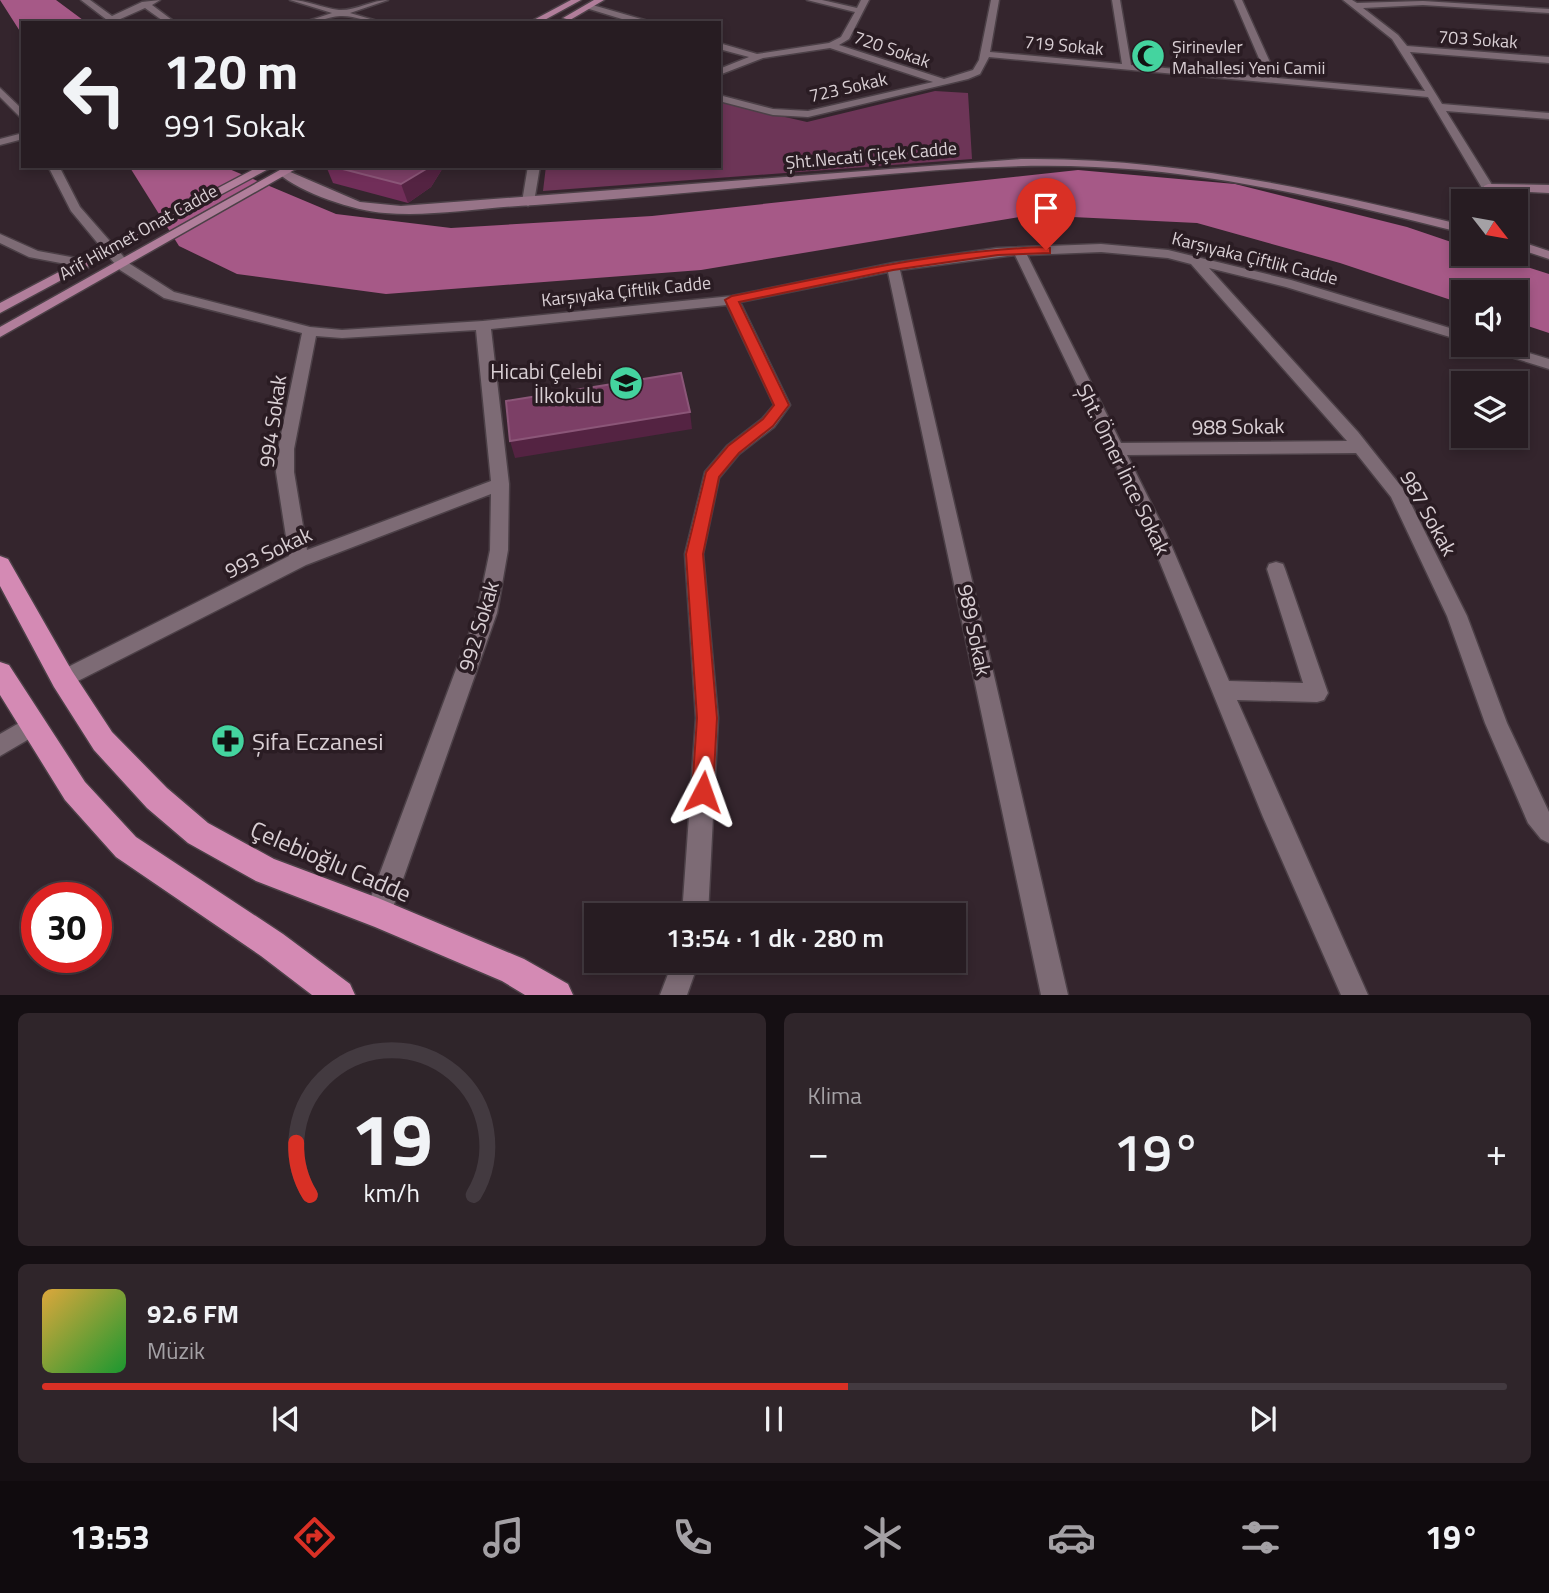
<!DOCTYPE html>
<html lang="tr">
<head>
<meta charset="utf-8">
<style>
  body { margin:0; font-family:"Titillium Web",sans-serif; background:#2f252a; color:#f1f3f6; height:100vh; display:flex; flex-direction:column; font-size:26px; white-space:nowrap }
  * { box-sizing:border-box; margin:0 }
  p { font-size:23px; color:#a4a1a5 }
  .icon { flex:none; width:38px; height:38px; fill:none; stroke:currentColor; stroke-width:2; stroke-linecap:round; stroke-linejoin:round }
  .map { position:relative; height:995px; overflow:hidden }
  .side { display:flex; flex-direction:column; gap:18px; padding:18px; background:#150f13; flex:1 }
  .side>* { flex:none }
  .guide { position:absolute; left:21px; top:21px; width:700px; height:147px; border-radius:0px; box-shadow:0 4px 10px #0003,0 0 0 2px #433a40; background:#271c22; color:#f1f3f6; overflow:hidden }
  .needle { width:46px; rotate:121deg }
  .buttons { position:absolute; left:1451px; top:189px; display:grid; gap:14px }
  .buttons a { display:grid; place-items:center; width:77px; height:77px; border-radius:0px; background:#271c22; box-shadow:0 4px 10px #0003,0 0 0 2px #433a40; font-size:35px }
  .speed { position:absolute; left:21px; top:882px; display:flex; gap:14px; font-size:35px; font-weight:700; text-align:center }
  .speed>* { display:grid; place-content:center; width:91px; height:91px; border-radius:50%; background:#271c22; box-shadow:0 4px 10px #0003,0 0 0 2px #433a40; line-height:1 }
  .speed .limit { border:10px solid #d22; background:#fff; color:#111 }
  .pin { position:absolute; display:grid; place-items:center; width:60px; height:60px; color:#fff; margin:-72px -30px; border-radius:50% 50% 50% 0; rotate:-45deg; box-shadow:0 0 7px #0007 }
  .pin .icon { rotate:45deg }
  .me { position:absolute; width:77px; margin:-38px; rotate:4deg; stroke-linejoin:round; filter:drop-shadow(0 0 5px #0008) }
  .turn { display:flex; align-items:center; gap:24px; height:147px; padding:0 28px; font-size:32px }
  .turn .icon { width:91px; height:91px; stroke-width:2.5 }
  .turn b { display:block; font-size:49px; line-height:60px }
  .big { font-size:52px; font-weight:600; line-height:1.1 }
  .side .widget { flex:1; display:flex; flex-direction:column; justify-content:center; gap:10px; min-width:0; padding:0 24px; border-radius:10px; background:#2f252a }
  .side .dial { align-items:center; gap:0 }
  .dial svg { height:182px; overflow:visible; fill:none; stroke:#433a40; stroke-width:7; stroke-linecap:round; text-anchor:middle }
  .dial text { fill:#f1f3f6; stroke:none }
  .song { display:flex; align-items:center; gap:21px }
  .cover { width:84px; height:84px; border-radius:10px; background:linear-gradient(135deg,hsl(40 70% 55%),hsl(130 70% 35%)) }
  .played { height:7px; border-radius:4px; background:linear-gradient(90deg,#d93025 55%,#433a40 55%) }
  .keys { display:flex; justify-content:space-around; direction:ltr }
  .heat { display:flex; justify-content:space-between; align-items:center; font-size:38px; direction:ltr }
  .side .tiles { flex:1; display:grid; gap:18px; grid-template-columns:1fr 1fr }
  .widget:last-child { grid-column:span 2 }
  .trip { position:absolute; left:584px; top:903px; width:382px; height:70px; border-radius:0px; background:#271c22; box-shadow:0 4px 10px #0003,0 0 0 2px #433a40; font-weight:600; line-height:70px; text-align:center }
  .tabs { display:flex; height:112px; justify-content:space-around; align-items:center; background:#100b0e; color:#a4a1a5 }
  .tabs .icon { width:49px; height:49px }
  .tabs .selected { color:#d93025 }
  .tabs b { font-size:32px; color:#f1f3f6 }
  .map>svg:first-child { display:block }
  .green { fill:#6d3557 }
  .water { fill:#a65987 }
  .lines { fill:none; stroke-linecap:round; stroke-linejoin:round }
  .street-casing { stroke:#4c4047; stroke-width:3 }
  .secondary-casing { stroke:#4c4047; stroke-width:3 }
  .primary-casing { stroke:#4c4047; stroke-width:3 }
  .highway-casing { stroke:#4c4047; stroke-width:3 }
  .street { fill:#7d6b75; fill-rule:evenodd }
  .secondary { fill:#977488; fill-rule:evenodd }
  .primary { fill:#b17e9b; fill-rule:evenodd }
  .highway { fill:#d48ab4; fill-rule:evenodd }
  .wall { fill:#712e59 }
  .shaded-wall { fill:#542342 }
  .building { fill:#7c3f66; stroke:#8b5678; stroke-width:2 }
  .route { fill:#d93025; stroke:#8d1f18; stroke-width:2 }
  .labels { text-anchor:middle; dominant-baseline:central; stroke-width:7; stroke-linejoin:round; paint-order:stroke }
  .far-street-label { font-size:18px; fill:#d9cfd4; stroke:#2a1c23 }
  .far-poi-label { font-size:18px; fill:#d9cfd4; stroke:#2a1c23; text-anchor:start }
  .poi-label { font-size:21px; fill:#d9cfd4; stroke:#2a1c23; text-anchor:end }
  .street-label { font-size:21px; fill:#d9cfd4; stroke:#2a1c23 }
  .near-poi-label { font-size:24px; fill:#d9cfd4; stroke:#2a1c23; text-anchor:start }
  .near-street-label { font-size:24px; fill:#d9cfd4; stroke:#2a1c23 }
</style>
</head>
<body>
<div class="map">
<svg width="1549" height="995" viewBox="0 0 1549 995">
  <rect width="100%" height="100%" fill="#34252d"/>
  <path class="green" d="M 935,91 L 968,93 L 972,159 L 543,191 L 546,166 L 719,166 L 719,102 L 807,122 Z"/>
  <g class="water">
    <path d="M 0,0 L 56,0 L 87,23 L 23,23 L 23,36 Z"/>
    <path d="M 129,166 L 222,166 L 336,214 L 451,228 L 652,216 L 1078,170 L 1235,184 L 1407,227 L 1463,246 L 1463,254 L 1487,254 L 1549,274 L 1549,333 L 1516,322 L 1516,292 L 1463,292 L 1463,304 L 1340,263 L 1197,223 L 1031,215 L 701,270 L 386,294 L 237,274 L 179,246 Z"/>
  </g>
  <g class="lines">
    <g class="street-casing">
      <g id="street">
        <path d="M 81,0 L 90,0 L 112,16 L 142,2 L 160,0 L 152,5 L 176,23 L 166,23 L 145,8 L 118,20 L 121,23 L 111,23 Z"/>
        <path d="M 290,0 C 307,0 322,8 339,10 C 355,11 372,0 388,0 L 350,13 L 384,23 C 369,23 354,15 340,16 C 327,17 316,23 302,23 L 332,13 Z"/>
        <path d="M 807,0 L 822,0 L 857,8 L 861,0 L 869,0 L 849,39 L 839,45 L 944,79 L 973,70 L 979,60 L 991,0 L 999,0 L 990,52 L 1122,64 L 1112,0 L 1120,0 L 1131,65 L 1267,77 L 1234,0 L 1242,0 L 1277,78 L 1425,91 L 1392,39 L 1343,0 L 1352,0 L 1357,3 L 1423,1 L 1549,9 L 1549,13 L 1423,5 L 1363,8 L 1398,35 L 1407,46 L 1549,57 L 1549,63 L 1410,52 L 1442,104 L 1549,113 L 1549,119 L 1446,111 L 1494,188 L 1495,201 L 1483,201 L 1482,188 L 1428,97 L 989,57 L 980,74 L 968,79 L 808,117 L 773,115 L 719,101 L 719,95 L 773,109 L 808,111 L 933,82 L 830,48 L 763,58 L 719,75 L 719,69 L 749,57 L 719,49 L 719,43 L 757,54 L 829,43 L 841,37 L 855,12 Z"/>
        <path d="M 589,4 L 648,21 L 649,23 L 635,23 L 586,8 Z"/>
        <path d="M 0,88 L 23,110 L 23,120 L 0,97 Z"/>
        <path d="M 23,133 L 23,139 L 0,145 L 0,139 Z"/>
        <path d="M 48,166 L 59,166 L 80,207 L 130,264 L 174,292 L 310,327 L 342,330 L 483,321 L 732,296 L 893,263 L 997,248 L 1101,244 L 1168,250 L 1291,280 L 1463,332 L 1463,341 L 1286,287 L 1209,268 L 1358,432 L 1404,490 L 1467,616 L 1507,723 L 1549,812 L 1549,843 L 1541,839 L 1528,823 L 1485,723 L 1447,616 L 1391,497 L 1356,453 L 1127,455 L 1166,533 L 1229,681 L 1303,683 L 1267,569 L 1269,564 L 1276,562 L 1283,564 L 1285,569 L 1328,693 L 1324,700 L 1317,702 L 1237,700 L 1368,995 L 1341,995 L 1263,817 L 1148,533 L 1015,255 L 900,270 L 1068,995 L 1041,995 L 888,272 L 740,302 L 790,405 L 774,427 L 739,454 L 719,478 L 703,554 L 718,718 L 708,915 L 682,915 L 696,718 L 685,554 L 705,472 L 727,446 L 762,419 L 774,405 L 727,305 L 491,329 L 509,484 L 508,550 L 497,613 L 391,913 L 387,922 L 378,926 L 369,922 L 365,913 L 477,613 L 490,550 L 491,494 L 306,565 L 70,685 L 63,688 L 56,685 L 53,679 L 56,673 L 289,556 L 276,472 L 278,449 L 302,333 L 164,298 L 120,270 L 71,211 ZM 1101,252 L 1168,258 L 1191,264 L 1347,441 L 1121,443 L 1027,255 ZM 476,330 L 491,481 L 307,550 L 294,472 L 294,449 L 316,336 L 342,338 Z"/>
        <path d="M 528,166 L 540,166 L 534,202 L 528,206 L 522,202 Z"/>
        <path d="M 0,234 L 38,251 L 87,260 L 94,264 L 87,268 L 29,257 L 0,243 Z"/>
        <path d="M 1480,345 L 1502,345 L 1549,359 L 1549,369 L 1482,348 Z"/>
        <path d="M 33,715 L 41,718 L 44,725 L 41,732 L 0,756 L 0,734 Z"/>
        <path d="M 673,961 L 699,961 L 687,995 L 660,995 Z"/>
      </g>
    </g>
    <g class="secondary-casing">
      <g id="secondary">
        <path d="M 1021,159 C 1172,157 1317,190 1463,225 L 1463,233 C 1342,203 1220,172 1095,167 C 1014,163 934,170 854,177 C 748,187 642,198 535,205 C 485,207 434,217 385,213 C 354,211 301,193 278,173 L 288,171 L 360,202 L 401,206 Z"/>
        <path d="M 1488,184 L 1549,185 L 1549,193 L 1484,190 L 1484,186 Z"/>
        <path d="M 1516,240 L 1549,251 L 1549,259 L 1516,248 Z"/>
      </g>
    </g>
    <g class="primary-casing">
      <g id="primary">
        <path d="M 571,0 L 581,0 L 539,23 L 528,23 Z"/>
        <path d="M 594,0 L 604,0 L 570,20 L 563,18 Z"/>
        <path d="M 260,166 L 274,166 L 0,313 L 0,303 Z"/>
        <path d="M 287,166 L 301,166 L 0,337 L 0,327 Z"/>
      </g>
    </g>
    <g class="highway-casing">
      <g id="highway">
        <path d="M 0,556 L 8,559 L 72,671 L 112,732 L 167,788 L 208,823 L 274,859 L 378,898 L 524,959 L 568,984 L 573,995 L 525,995 L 502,981 L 375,927 L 256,881 L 188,843 L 147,808 L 94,750 L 54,687 L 0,586 Z"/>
        <path d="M 0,662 L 9,665 L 85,782 L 136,837 L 283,934 L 350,984 L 355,995 L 312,995 L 261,956 L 116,857 L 65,800 L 0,695 Z"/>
      </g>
    </g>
    <use href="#street" class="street"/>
    <use href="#secondary" class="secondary"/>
    <use href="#primary" class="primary"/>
    <use href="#highway" class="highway"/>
  </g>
  <path class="wall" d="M 326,166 L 444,166 L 431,187 L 408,203 L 333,183 Z"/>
  <g class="shaded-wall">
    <path d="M 428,166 L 444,166 L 431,187 L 408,203 L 401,184 Z"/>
    <path d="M 690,412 L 692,429 L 515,458 L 510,441 Z"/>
  </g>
  <g class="building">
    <path d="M 331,166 L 428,166 L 426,169 L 401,184 Z"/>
    <path d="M 681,373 L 690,412 L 510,441 L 506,401 Z"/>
  </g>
  <path class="route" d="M 1046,247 L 1050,248 L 1050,253 L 998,255 L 893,270 L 739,302 L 789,405 L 773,426 L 739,453 L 719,477 L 703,554 L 717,718 L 713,792 L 710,799 L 703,802 L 695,799 L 692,792 L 697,718 L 686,554 L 706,472 L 728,446 L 763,419 L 774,405 L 725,300 L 732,296 C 836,275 940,250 1046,247 Z"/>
  <defs>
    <g id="mosque-disc" transform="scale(1.75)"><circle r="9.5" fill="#44d49f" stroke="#2a1c23"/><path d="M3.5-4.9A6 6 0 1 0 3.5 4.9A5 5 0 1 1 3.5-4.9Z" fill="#111"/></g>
    <g id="school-disc" transform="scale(1.75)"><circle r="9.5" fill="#44d49f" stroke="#2a1c23"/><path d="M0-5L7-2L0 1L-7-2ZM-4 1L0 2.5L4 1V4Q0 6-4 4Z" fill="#111"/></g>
    <g id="pharmacy-disc" transform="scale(1.75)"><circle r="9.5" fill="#44d49f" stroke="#2a1c23"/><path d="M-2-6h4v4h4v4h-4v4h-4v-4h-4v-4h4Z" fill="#111"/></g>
  </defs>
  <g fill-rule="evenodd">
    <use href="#mosque-disc" x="1148" y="56"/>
    <use href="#school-disc" x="626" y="383"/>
    <use href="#pharmacy-disc" x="228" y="741"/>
  </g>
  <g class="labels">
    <g class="far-street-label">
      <text transform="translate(1478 39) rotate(4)">703 Sokak</text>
      <text transform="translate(1064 45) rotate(5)">719 Sokak</text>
      <text transform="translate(892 49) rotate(19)">720 Sokak</text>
      <text transform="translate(848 87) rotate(-13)">723 Sokak</text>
      <text transform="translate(871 155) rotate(-5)">Şht.Necati Çiçek Cadde</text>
      <text transform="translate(138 232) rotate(-29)">Arif Hikmet Onat Cadde</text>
      <text transform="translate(1255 258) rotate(14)">Karşıyaka Çiftlik Cadde</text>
      <text transform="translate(626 291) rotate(-6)">Karşıyaka Çiftlik Cadde</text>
    </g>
    <g class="far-poi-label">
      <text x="1172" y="46">Şirinevler<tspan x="1172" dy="21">Mahallesi Yeni Camii</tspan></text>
    </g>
    <g class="poi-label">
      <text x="602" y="371">Hicabi Çelebi<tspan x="602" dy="24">İlkokulu</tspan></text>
    </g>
    <g class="street-label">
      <text transform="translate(272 421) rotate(-82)">994 Sokak</text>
      <text transform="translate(1238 426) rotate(-1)">988 Sokak</text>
      <text transform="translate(1124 469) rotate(64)">Şht. Ömer İnce Sokak</text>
      <text transform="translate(1429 513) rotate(61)">987 Sokak</text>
      <text transform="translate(268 552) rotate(-25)">993 Sokak</text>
      <text transform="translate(478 626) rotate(-73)">992 Sokak</text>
      <text transform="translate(975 630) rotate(78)">989 Sokak</text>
    </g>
    <g class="near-poi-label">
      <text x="252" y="741">Şifa Eczanesi</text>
    </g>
    <g class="near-street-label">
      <text transform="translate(331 861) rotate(23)">Çelebioğlu Cadde</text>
    </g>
  </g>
</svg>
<div class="buttons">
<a><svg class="needle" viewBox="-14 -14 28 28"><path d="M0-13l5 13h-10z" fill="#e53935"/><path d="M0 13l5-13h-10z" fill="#a4a1a5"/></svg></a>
<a><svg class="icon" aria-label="sound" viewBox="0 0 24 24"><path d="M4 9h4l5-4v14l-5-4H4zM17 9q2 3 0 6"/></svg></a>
<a><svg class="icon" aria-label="layers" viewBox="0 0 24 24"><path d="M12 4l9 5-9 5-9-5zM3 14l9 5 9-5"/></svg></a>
</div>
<div class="speed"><div class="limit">30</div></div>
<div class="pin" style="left:1046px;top:250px;background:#d93025"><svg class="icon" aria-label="arrive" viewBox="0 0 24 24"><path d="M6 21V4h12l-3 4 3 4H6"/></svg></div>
<svg class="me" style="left:703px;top:792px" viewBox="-20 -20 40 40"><path d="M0-17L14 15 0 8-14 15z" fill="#d93025" stroke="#fff" stroke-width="4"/></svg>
<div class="trip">13:54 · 1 dk · 280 m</div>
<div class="guide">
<div class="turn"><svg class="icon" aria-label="left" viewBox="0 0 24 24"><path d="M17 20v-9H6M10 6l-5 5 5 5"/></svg><div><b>120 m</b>991 Sokak</div></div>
</div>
</div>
<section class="side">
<div class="tiles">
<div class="widget dial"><svg viewBox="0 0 100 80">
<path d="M14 69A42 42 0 1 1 86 69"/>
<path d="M14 69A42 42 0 0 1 8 46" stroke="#d93025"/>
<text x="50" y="56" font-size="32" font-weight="700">19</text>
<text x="50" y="72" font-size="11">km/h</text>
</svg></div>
<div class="widget"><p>Klima</p>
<div class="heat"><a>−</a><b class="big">19°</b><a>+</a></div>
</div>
<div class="widget">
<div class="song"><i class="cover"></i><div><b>92.6 FM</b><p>Müzik</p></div></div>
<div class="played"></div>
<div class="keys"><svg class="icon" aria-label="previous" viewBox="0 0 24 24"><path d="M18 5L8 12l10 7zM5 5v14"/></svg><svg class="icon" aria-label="pause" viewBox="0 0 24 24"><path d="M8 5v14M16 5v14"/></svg><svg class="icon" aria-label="next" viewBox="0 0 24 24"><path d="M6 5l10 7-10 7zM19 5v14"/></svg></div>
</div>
</div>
</section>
<nav class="tabs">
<b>13:53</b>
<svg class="icon selected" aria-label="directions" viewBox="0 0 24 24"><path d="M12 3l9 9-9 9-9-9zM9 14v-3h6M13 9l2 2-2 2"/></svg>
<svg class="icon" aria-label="music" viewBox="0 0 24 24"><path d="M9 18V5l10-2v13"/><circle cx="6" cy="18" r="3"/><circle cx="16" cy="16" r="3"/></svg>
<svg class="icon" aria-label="phone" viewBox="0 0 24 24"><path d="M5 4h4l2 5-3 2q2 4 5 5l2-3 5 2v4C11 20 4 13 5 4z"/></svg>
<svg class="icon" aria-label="climate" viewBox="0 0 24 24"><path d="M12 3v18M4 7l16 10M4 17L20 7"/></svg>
<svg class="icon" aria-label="car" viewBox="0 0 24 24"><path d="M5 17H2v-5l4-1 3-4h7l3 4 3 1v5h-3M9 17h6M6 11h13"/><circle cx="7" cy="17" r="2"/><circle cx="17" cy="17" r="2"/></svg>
<svg class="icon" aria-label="filters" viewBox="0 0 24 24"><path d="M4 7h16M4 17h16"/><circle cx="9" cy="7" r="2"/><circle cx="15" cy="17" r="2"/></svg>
<b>19°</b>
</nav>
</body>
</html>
